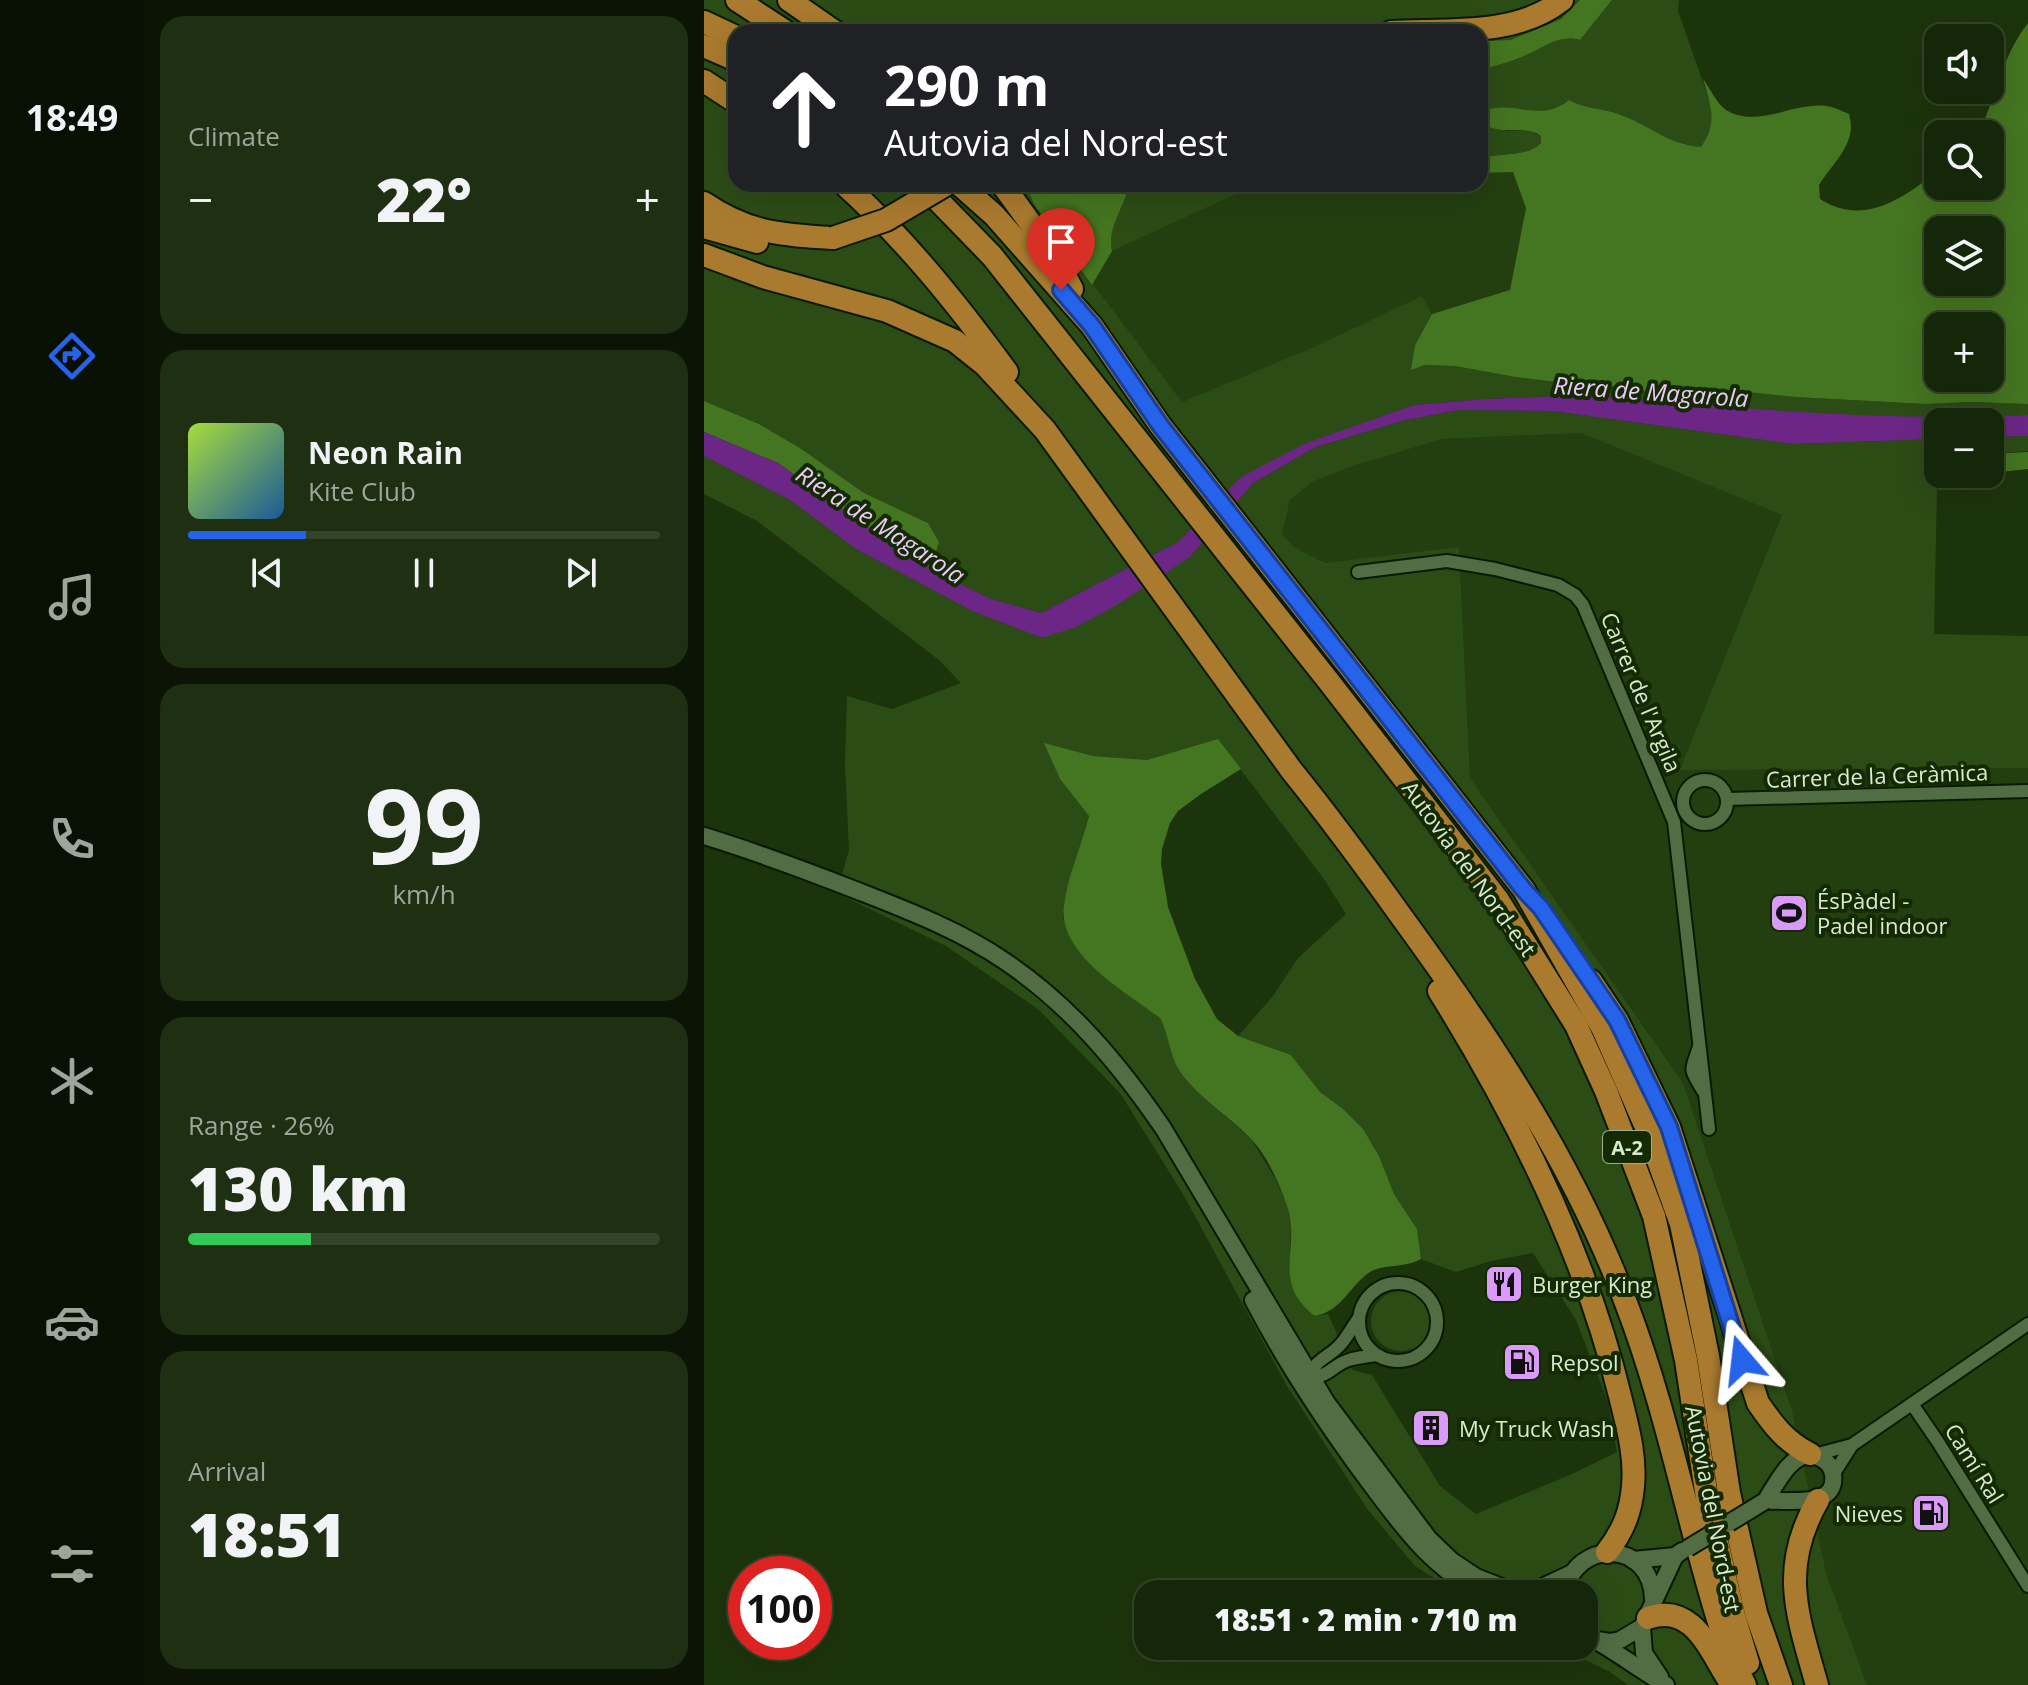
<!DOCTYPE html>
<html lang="en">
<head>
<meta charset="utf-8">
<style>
  body { margin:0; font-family:"Open Sans",sans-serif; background:#1e2f12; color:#f1f3f6; height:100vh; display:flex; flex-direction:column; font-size:30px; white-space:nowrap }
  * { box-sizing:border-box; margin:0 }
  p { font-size:26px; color:#9da59c }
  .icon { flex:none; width:44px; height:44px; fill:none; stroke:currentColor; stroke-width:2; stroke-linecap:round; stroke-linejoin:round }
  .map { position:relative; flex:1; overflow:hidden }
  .details { display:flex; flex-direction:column; gap:16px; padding:16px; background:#0c1505; width:560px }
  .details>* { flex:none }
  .hud { position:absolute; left:24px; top:24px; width:760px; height:168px; border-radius:24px; box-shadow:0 8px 32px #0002,0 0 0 2px #34442a; background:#202124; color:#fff; overflow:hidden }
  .tools { position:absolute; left:1220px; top:24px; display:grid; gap:16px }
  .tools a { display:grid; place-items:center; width:80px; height:80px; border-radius:16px; background:#152709; box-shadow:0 8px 32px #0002,0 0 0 2px #34442a; font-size:40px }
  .speed { position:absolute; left:24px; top:1556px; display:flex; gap:16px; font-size:40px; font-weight:700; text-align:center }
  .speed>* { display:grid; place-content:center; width:104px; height:104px; border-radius:50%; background:#152709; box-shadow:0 8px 32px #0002,0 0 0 2px #34442a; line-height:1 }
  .speed .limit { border:12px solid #d22; background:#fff; color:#111 }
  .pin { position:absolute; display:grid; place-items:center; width:68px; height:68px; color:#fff; margin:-82px -34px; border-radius:50% 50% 50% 0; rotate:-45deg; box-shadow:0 0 8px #0007 }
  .pin .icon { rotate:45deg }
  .me { position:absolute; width:88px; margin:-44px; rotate:343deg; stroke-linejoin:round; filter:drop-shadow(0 0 6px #0008) }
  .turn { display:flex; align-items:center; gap:28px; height:168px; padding:0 24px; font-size:36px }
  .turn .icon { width:104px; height:104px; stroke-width:2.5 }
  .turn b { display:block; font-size:56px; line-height:68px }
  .big { font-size:60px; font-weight:800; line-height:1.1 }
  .details .widget { flex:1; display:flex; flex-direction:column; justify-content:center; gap:12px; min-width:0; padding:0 28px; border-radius:24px; background:#1e2f12 }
  .details .dial { align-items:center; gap:0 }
  .dial b { font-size:104px; line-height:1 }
  .song { display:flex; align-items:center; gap:24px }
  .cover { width:96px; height:96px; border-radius:12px; background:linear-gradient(135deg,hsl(80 70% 55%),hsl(210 70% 35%)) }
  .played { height:8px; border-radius:4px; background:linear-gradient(90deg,#2563eb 25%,#34442a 25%) }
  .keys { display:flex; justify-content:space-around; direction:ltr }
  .heat { display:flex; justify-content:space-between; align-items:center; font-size:44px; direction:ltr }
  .charge { height:12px; border-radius:6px; background:linear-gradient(90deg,#34c759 26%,#34442a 0) }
  .trip { position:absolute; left:430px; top:1580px; width:464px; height:80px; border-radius:24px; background:#152709; box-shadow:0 8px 32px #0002,0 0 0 2px #34442a; font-weight:800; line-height:80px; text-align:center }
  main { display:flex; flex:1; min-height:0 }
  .tab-bar { display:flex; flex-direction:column; width:144px; justify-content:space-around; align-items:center; background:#081004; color:#9da59c }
  .tab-bar .icon { width:56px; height:56px }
  .tab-bar .on { color:#2563eb }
  .tab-bar b { font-size:36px; color:#f1f3f6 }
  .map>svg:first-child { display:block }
  .built { fill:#233f10 }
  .green { fill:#2c4c15; fill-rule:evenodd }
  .forest { fill:#447520; fill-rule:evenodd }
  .water { fill:#6b2686 }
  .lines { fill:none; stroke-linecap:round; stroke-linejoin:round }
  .street-casing { stroke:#091a00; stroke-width:16 }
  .secondary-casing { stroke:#091a00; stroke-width:20 }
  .highway-casing { stroke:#091a00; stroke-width:26 }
  .street { stroke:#526d43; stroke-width:12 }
  .secondary { stroke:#526d43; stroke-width:16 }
  .highway { stroke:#aa7a2f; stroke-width:22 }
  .secondary-bridge-casing { stroke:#091a00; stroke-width:20; stroke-linecap:butt }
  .highway-bridge-casing { stroke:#091a00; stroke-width:26; stroke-linecap:butt }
  .secondary-bridge { stroke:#526d43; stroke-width:16 }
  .highway-bridge { stroke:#aa7a2f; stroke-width:22 }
  .route-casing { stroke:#184099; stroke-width:20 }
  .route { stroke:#2563eb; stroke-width:14 }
  .labels { text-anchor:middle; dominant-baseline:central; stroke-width:8; stroke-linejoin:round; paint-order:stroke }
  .shield { fill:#132a02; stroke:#9eb094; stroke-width:2 }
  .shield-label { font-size:20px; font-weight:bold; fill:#daead2 }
  .street-label { font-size:22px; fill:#daead2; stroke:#132a02 }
  .poi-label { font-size:22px; fill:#daead2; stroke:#132a02; text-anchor:start }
  .water-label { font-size:24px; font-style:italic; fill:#eccbfc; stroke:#132a02 }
</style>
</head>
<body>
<main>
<nav class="tab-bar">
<b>18:49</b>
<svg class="icon on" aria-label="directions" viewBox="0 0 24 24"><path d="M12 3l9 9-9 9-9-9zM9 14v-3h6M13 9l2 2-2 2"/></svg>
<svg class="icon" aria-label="music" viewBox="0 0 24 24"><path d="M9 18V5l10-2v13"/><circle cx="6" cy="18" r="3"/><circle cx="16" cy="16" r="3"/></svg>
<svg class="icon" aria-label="phone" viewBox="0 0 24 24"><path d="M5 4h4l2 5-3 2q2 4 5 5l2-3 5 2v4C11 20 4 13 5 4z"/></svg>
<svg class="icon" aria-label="climate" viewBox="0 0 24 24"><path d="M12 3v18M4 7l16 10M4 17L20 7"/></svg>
<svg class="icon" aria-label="car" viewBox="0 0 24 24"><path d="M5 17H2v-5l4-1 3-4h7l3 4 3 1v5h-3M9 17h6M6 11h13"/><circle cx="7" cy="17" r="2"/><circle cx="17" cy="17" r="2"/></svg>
<svg class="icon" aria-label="filters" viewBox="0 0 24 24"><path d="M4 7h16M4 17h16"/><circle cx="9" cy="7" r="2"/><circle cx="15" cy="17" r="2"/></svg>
</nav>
<section class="details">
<div class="widget"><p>Climate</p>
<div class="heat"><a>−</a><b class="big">22°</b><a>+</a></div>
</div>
<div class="widget">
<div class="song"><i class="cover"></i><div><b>Neon Rain</b><p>Kite Club</p></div></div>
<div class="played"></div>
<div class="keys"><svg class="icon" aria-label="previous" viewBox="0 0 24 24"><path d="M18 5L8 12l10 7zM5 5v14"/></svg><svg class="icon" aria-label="pause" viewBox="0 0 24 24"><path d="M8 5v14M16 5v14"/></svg><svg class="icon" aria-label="next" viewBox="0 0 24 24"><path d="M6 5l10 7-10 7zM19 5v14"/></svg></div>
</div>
<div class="widget dial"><b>99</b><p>km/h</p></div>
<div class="widget"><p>Range · 26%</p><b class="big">130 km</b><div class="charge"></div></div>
<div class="widget"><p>Arrival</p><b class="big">18:51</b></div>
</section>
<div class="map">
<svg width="1324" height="1685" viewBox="0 0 1324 1685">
  <rect width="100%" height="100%" fill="#1c340c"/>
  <g class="built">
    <path d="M 809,171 L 822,208 L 806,291 L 728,314 L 718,297 L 610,347 L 478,402 L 388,285 L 408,251 L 554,184 L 776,184 L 776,173 Z"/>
    <path d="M 877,433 L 1078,515 L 977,770 L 1324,768 L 1324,1685 L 1163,1685 L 1122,1573 L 979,1083 L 766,778 L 755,548 L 621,563 L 590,547 L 577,535 L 586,500 L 608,482 L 646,467 L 738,439 Z"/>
  </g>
  <g class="green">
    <path d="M 0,0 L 876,0 L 857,19 L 806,40 L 776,41 L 776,32 L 32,32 L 32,184 L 321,184 L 330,204 L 355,239 L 478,402 L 610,347 L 718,296 L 728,314 L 711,345 L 708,370 L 721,365 L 751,366 L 811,377 L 852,382 L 880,382 L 941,391 L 1013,389 L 1091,397 L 1221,404 L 1266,402 L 1324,404 L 1324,415 L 1247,419 L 1100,414 L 884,395 L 781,399 L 710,405 L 538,477 L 474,542 L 337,613 L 287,599 L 227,569 L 235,542 L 224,523 L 160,493 L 96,448 L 55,424 L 0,401 Z"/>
    <path d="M 908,0 L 975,0 L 974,11 L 1007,105 L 1008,131 L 998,147 L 975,145 L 917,115 L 880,108 L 865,100 C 844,115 824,113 799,108 L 802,131 L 824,130 L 837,136 L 837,143 C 823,158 795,152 776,159 L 776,70 C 791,66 806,62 820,56 C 840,47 854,34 876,40 Z"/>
    <path d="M 425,184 L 554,184 L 408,251 C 403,225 421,208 425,184 Z"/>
    <path d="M 754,410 L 848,411 L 1088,444 L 1234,439 L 1230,634 L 1324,636 L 1324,768 L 976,770 L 1078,515 L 877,433 L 738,439 L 646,467 L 608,482 L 586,500 L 578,534 L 590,547 L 621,563 L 755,547 L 766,778 L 979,1083 L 1088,1411 L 1122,1573 L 1163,1685 L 924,1685 L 906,1672 L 854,1646 L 880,1646 L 880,1594 L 755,1594 L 711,1566 L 664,1510 L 583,1386 L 479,1194 L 416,1093 L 334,1009 L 242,946 L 133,893 L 145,850 L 141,763 L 143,696 L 188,709 L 257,683 L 235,660 L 53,521 L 0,494 L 0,456 L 86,500 L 152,549 L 268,611 L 338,638 L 486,557 L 549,483 L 612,447 L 698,421 ZM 514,740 L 620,879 L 642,914 L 594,958 L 569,996 L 534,1036 L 587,1055 L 616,1092 L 668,1144 L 675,1156 L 690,1194 L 713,1229 L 717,1259 L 752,1272 L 787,1261 L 829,1253 L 872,1320 L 904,1402 L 913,1452 L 868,1474 L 772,1514 L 736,1486 L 668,1375 L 649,1370 L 624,1314 L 610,1316 L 586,1279 L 587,1222 L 584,1207 L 571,1178 L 547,1139 L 505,1102 L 475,1070 L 463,1031 L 456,1018 L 387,965 L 359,918 L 369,867 L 385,816 L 356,779 L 341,744 L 389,756 L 443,760 Z"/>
    <path d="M 1324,436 L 1324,451 L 1286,454 L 1286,437 Z"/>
    <circle cx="697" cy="1321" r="30"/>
  </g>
  <g class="forest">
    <path d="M 876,0 L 908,0 L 876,40 C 854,34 840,48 820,56 C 806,62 791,66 776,70 L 776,41 L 806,40 L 857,19 Z"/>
    <path d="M 1324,23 L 1324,404 L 1266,402 L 1221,404 L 1091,397 L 1013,389 L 941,391 L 880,382 L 852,382 L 811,377 L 751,366 L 721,365 L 707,370 L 711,345 L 728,314 L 806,290 L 822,208 L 809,172 L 776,173 L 776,159 C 795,152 823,158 837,143 L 837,136 C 819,122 790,140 776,118 L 780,111 C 810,99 834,124 865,100 C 881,109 897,108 914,114 C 947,125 961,144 997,147 C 1014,123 1007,106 999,79 C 1006,88 1013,104 1022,110 C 1053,129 1089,102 1122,106 C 1130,107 1138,111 1145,114 C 1154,143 1129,162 1115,185 L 1116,199 C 1160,227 1199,198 1234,171 L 1234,186 L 1286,186 L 1286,134 L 1274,134 C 1294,95 1295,61 1324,23 ZM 1286,230 L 1286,282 L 1234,282 L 1234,230 ZM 1286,326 L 1286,378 L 1234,378 L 1234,326 Z"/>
    <path d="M 321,184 L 425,184 C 421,208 403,225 408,251 L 388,285 L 330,204 Z"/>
    <path d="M 0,401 L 55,424 L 96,448 L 160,493 L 224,523 L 235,542 L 227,569 L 192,547 L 74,463 L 0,432 Z"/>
    <path d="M 1324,452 L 1324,469 L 1286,473 L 1286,454 Z"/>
    <path d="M 514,739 L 537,769 L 497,794 L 474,811 L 466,823 L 458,849 L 457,864 L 464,907 L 491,979 L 513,1019 L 534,1036 L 587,1055 L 616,1092 L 639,1109 L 659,1129 L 675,1156 L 690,1194 L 713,1229 L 717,1259 C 699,1269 677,1263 663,1274 C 644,1289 637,1311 611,1316 C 565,1281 599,1247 582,1203 C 574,1181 563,1155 546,1138 C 524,1115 493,1097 475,1070 C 465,1054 465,1034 456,1018 C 422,992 354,955 360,906 C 364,875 377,846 385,816 L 356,779 L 340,743 L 389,756 L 443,760 Z"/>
  </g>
  <path class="water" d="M 884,395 C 1031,408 1177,422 1324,415 L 1324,436 L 1286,437 L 1286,422 L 1234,422 L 1234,439 L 1088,444 L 848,411 L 754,410 L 698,421 L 612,447 L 549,483 L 486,557 L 413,605 L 372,627 L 338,638 L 268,611 L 152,549 L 86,500 L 0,456 L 0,432 L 74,463 L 192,547 L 234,573 L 287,599 L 337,613 L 474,542 L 537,477 L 600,444 L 710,405 L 781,399 Z"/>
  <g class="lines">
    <g class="street-casing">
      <g id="street">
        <path d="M 654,572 L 743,561 L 791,569 L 854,585 L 871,595 L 879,605 L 970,822 L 1005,1129"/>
        <circle cx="1001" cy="802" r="22"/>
        <path d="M 1023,799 L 1324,791"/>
        <path d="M 995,1047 C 986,1073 985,1067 999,1091"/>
        <circle cx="694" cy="1322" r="39"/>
        <path d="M 602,1374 C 623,1382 627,1365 645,1360 C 653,1357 663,1357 672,1355"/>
        <path d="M 607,1379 C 608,1360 624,1358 635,1346 C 643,1338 648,1327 655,1318"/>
        <path d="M 1208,1404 L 1234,1442 L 1324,1586"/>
        <path d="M 1110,1455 L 1148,1445 L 1324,1324"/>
        <path d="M 1129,1475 L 1148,1445"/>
      </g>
    </g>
    <g class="secondary-casing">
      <g id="secondary">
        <path d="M 0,836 C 52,852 103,871 154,891 C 205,911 257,931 302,962 C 367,1006 415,1064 459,1128 L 623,1403 L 725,1539 L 748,1561 L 772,1577 L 808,1591 L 825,1593 L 866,1574"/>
        <path d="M 549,1300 C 580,1360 617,1416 657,1471 C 693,1519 725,1568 781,1594"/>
        <path d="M 1106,1454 C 1117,1457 1127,1462 1129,1474 C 1134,1510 1083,1499 1061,1501 C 1073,1484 1084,1457 1106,1454 Z"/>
        <path d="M 929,1560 L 971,1556 L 978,1551"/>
        <path d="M 860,1594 C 872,1536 948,1541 949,1599"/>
        <path d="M 938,1627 L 940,1653 L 956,1677"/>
        <path d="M 880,1634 C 909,1649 934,1669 962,1685"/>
        <path d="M 893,1640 L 906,1642 L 916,1640 L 938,1627 L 971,1556"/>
      </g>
    </g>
    <g class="highway-casing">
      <g id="highway">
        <path d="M 33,0 L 82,32"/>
        <path d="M 85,0 L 131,32"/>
        <path d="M 0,22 L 32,37"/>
        <path d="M 687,32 C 742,29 812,37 858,0"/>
        <path d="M 0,46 L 32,60"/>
        <path d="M 0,81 L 32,102"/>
        <path d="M 140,184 C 202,240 254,305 303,372"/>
        <path d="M 218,184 L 288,256 L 626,683 L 794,900 L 872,1025 L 902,1091 L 950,1216 L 982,1360 L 1003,1498 L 1030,1616 L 1044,1663"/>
        <path d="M 255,184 L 290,215 L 388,326 L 456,425 L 820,890 L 899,1029 L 942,1127 L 977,1224 L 1004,1356 L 1025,1493 L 1052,1613 L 1077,1685"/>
        <path d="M 298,184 L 351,257 L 368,289"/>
        <path d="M 0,203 C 44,233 77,235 129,238"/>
        <path d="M 0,227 L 53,242"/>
        <path d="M 0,255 L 59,277 L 183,311 L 251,341 L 281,365 L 341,430 L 588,771 C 626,818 662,867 697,916 C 786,1038 869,1162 922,1303 C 952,1381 971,1462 992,1542 C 1006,1591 1017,1641 1041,1685"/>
        <path d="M 887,981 L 913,1020 L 965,1127 L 1054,1403 C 1069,1425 1082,1442 1106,1454"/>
        <path d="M 735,991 C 813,1116 881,1252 916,1396 C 923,1425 932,1455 929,1486 C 927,1512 919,1531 903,1552"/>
        <path d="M 944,1618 C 990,1601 1007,1654 1028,1685"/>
        <path d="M 1113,1685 C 1093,1614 1075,1568 1114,1500"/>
      </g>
    </g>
    <use href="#street" class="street"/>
    <use href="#secondary" class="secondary"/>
    <use href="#highway" class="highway"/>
    <g class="secondary-bridge-casing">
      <g id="secondary-bridge">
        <path d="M 1025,1523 L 1061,1501"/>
        <path d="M 984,1548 L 1014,1530"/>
      </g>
    </g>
    <g class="highway-bridge-casing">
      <path id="highway-bridge" d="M 129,238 L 182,220 L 243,184"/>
    </g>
    <use href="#secondary-bridge" class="secondary-bridge"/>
    <use href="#highway-bridge" class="highway-bridge"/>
  </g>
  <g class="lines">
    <g class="route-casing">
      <path id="route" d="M 357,290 L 388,326 L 456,425 L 820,890 L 837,908 L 913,1020 L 965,1127 L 1038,1360"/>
    </g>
    <use href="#route" class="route"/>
  </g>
  <defs>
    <g id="stadium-square" transform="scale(2)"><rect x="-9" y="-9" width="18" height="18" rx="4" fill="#da9af7" stroke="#132a02"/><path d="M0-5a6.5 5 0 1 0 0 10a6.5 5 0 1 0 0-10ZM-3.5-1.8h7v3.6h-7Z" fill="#111"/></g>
    <g id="restaurant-square" transform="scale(2)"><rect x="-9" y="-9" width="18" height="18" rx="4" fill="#da9af7" stroke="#132a02"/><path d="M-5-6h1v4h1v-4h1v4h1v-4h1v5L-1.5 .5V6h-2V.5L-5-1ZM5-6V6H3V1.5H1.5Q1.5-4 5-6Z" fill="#111"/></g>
    <g id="fuel-square" transform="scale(2)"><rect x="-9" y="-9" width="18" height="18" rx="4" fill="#da9af7" stroke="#132a02"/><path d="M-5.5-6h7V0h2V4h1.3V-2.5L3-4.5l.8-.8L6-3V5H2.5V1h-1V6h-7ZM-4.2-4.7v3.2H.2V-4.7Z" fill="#111"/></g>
    <g id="building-square" transform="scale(2)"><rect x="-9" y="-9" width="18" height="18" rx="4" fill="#da9af7" stroke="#132a02"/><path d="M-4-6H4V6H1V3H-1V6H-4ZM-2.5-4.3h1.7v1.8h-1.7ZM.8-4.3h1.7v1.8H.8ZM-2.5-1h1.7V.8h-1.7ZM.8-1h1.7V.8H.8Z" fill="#111"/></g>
  </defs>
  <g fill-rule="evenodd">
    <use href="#stadium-square" x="1085" y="913"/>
    <use href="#restaurant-square" x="800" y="1284"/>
    <use href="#fuel-square" x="818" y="1362"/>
    <use href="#building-square" x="727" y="1428"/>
    <use href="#fuel-square" x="1227" y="1513"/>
  </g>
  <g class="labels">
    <rect class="shield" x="899" y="1131" width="48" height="32" rx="6"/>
    <g class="shield-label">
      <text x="923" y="1147">A-2</text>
    </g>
    <g class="street-label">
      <text transform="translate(938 692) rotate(67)">Carrer de l'Argila</text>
      <text transform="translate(1173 775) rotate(-2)">Carrer de la Ceràmica</text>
      <text transform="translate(766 868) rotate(54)">Autovia del Nord-est</text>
      <text transform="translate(1271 1463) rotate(58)">Camí Ral</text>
      <text transform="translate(1010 1509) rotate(79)">Autovia del Nord-est</text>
    </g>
    <g class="poi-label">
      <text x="1113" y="900">ÉsPàdel -<tspan x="1113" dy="25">Padel indoor</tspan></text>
      <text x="828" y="1284">Burger King</text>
      <text x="846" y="1362">Repsol</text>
      <text x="755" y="1428">My Truck Wash</text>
      <text x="1199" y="1513" text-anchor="end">Nieves</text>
    </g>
    <g class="water-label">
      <text transform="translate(947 391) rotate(4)">Riera de Magarola</text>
      <text transform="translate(177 524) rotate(33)">Riera de Magarola</text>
    </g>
  </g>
</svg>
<div class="tools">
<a><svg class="icon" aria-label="sound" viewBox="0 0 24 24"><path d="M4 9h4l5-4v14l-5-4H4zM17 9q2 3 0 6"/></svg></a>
<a><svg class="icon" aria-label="search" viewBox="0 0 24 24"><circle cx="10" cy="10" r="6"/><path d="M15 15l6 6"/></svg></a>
<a><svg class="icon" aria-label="layers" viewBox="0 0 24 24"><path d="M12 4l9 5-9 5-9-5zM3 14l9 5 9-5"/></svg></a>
<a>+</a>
<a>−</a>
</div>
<div class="speed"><div class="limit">100</div></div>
<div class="pin" style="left:357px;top:290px;background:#d93025"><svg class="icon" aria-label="arrive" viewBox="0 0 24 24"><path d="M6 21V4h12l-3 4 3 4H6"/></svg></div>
<svg class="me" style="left:1038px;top:1360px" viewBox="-20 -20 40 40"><path d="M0-17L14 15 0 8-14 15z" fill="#2563eb" stroke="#fff" stroke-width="4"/></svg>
<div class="trip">18:51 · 2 min · 710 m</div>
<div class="hud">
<div class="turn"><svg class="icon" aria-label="ahead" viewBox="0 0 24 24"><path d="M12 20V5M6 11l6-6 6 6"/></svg><div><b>290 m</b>Autovia del Nord-est</div></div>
</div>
</div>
</main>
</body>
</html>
